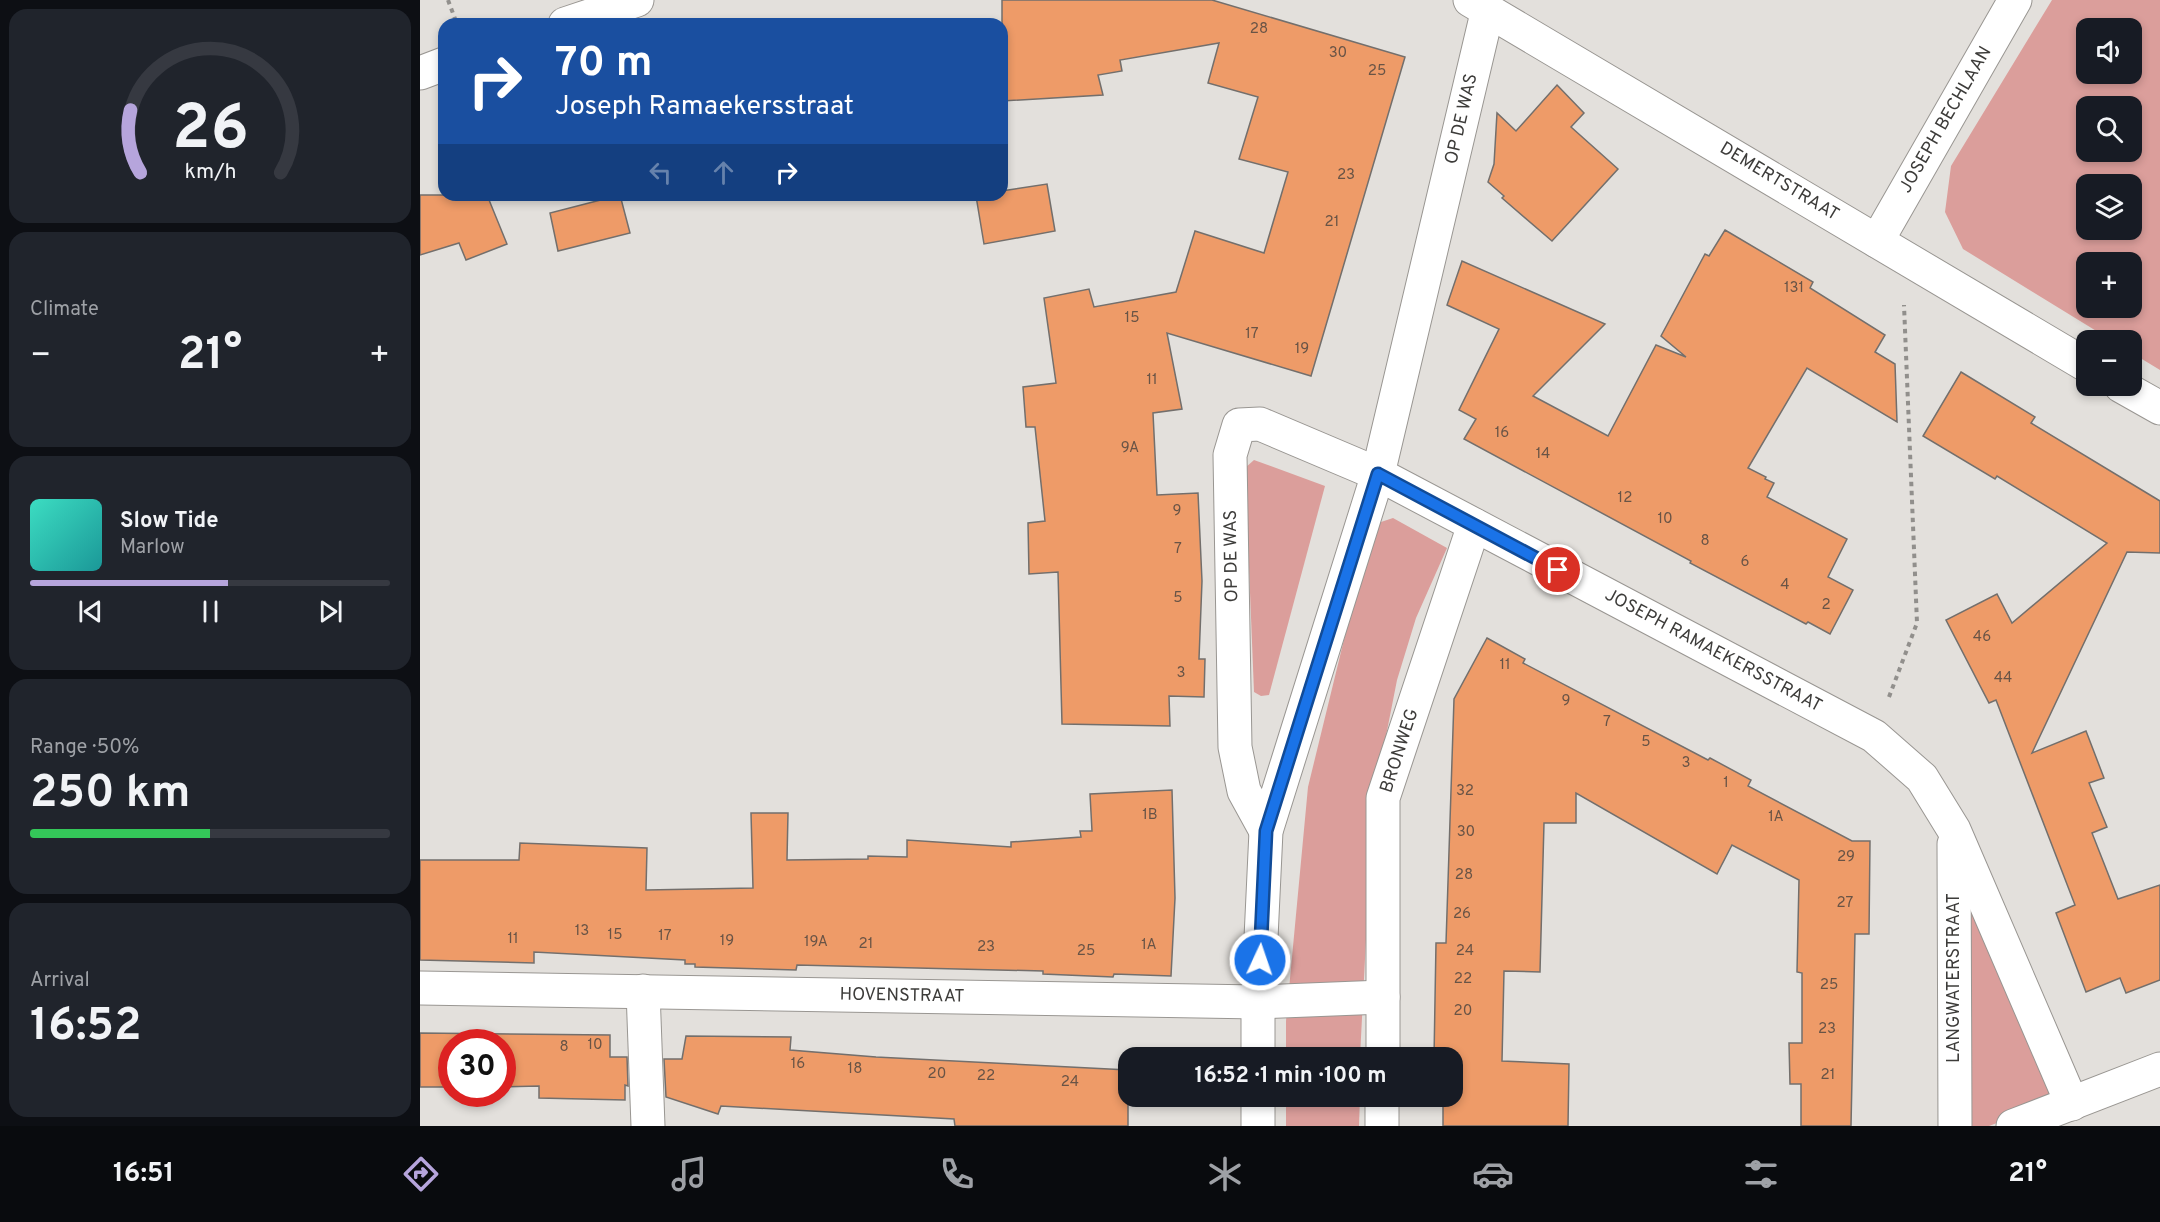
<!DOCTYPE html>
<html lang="en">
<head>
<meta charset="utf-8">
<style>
  body { margin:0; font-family:Overpass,sans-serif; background:#20242c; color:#f1f3f6; height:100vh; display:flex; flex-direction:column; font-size:22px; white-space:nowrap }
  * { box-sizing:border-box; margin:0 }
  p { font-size:20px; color:#9ea1a6 }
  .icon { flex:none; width:33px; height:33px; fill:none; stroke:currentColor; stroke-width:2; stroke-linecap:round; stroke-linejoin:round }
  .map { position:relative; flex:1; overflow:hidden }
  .details { display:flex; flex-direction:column; gap:9px; padding:9px; background:#0d0f14; width:420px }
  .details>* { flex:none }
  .banner { position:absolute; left:18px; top:18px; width:570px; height:183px; border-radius:18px; box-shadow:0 3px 9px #0003; background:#1a4fa0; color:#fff; overflow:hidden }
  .buttons { position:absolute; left:1656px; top:18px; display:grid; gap:12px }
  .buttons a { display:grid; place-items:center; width:66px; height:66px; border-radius:12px; background:#171b24; box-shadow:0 3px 9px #0003; font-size:30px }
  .speed { position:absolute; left:18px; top:1029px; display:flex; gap:12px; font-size:30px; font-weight:700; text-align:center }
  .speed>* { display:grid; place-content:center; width:78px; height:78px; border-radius:50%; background:#171b24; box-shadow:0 3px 9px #0003; line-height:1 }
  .speed .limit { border:9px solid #d22; background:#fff; color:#111 }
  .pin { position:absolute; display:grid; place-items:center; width:51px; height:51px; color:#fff; margin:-26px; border:3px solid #fff; border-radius:50%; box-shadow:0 2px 6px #0007 }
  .me { position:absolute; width:66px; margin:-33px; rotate:3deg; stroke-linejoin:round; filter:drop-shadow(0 0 4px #0008) }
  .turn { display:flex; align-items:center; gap:21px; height:126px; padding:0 18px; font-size:27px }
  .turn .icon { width:78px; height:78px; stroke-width:2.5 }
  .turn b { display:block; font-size:42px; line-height:51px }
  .lanes { display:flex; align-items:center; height:57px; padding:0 18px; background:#0003; justify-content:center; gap:30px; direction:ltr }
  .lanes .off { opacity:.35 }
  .big { font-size:45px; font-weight:700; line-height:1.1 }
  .details .widget { flex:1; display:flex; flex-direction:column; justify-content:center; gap:9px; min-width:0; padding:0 21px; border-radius:18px; background:#20242c }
  .details .dial { align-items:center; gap:0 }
  .dial svg { height:156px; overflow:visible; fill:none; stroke:#363941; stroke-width:7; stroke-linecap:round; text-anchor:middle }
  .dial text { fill:#f1f3f6; stroke:none }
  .song { display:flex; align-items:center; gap:18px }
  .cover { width:72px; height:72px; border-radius:9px; background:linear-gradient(135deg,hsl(170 70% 55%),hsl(180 70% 35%)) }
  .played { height:6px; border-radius:3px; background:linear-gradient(90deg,#b6a5dc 55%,#363941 55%) }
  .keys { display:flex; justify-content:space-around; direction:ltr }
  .heat { display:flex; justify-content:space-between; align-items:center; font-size:33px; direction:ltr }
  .charge { height:9px; border-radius:4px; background:linear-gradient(90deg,#34c759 50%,#363941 0) }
  .trip { position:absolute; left:698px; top:1047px; width:345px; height:60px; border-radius:18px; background:#171b24; box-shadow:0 3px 9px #0003; font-weight:700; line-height:60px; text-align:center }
  .tab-bar { display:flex; height:96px; justify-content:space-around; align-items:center; background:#090b0e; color:#9ea1a6 }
  .tab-bar .icon { width:42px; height:42px }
  .tab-bar .active { color:#b6a5dc }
  .tab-bar b { font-size:27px; color:#f1f3f6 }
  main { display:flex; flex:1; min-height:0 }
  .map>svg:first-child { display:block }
  .green { fill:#db9e9b; fill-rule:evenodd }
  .building { fill:#ee9b68; stroke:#736f6c; stroke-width:1.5 }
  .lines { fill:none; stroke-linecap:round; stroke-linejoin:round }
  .minor-casing { stroke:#999692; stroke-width:35 }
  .path { stroke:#918f8c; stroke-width:4; stroke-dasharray:4.5 4.5; stroke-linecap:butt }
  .minor { stroke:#fff; stroke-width:33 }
  .route-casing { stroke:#114b97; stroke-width:15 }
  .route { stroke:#1a73e8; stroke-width:10 }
  .labels { text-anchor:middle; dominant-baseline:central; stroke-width:4.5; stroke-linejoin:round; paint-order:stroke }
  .number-label { font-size:15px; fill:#695446 }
  .street-label { font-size:18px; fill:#3d3c3a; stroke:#fff }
</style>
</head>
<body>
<main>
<section class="details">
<div class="widget dial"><svg viewBox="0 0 100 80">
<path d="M14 69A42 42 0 1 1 86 69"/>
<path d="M14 69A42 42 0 0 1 9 37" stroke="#b6a5dc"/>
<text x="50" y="56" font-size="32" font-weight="700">26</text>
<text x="50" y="72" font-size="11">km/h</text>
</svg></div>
<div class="widget"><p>Climate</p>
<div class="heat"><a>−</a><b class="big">21°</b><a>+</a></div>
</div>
<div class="widget">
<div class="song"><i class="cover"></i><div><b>Slow Tide</b><p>Marlow</p></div></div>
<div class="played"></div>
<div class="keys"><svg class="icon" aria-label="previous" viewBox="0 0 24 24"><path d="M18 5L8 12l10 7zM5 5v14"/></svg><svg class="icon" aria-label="pause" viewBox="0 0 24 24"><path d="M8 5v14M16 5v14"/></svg><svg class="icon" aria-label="next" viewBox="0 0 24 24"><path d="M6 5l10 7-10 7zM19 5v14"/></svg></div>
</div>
<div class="widget"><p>Range · 50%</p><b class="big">250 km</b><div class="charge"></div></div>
<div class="widget"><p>Arrival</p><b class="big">16:52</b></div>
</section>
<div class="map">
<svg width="1740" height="1126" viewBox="0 0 1740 1126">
  <rect width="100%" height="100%" fill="#e3e0dc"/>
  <g class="green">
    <path d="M 1632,0 L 1740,0 L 1740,370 L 1712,353 L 1712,340 L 1691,340 L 1543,249 L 1525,212 L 1531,166 ZM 1666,28 L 1712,28 L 1712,74 L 1666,74 ZM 1666,106 L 1712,106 L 1712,152 L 1666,152 ZM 1666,184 L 1712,184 L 1712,230 L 1666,230 ZM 1666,262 L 1712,262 L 1712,308 L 1666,308 Z"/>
    <path d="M 834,460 L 905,486 L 849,695 L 841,696 L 834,692 L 825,468 Z"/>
    <path d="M 973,518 L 1027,548 L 996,618 L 977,680 L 953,802 L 940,1057 L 866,1058 L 866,1021 L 888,787 L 952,525 Z"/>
    <path d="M 1540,857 L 1640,1099 L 1569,1126 L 1541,1126 Z"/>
    <path d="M 866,1097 L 940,1097 L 939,1126 L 866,1126 Z"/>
  </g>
  <g class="building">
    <path d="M 582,0 L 792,0 L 985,57 L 891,376 L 747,333 L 762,409 L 733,413 L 737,495 L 778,493 L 782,581 L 779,659 L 785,659 L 784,697 L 749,696 L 750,726 L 642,724 L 638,572 L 609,574 L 608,523 L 625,521 L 615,427 L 606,427 L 603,387 L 636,383 L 624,298 L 669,289 L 674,307 L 756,292 L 775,231 L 844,253 L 868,172 L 819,159 L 838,97 L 788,83 L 799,43 L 700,60 L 702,71 L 678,75 L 683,95 L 582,101 Z"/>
    <path d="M 1137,85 L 1164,113 L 1151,127 L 1198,169 L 1132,241 L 1082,198 L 1084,196 L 1068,182 L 1074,164 L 1077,113 L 1096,131 Z"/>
    <path d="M 627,184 L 635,231 L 564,244 L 556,196 L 582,195 L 582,191 Z"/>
    <path d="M 0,195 L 67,195 L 87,244 L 46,260 L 39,243 L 0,255 Z"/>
    <path d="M 200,195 L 210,233 L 138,251 L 130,213 Z"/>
    <path d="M 1305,230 L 1393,282 L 1390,288 L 1465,335 L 1455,352 L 1475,364 L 1477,422 L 1387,368 L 1328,468 L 1346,477 L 1345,479 L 1354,483 L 1347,497 L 1427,539 L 1408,577 L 1433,590 L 1410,634 L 1388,622 L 1386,624 L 1270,563 L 1271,561 L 1044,439 L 1056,419 L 1039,410 L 1079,329 L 1027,305 L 1042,261 L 1185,324 L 1113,396 L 1188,436 L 1236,345 L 1266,357 L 1241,336 L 1285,254 L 1289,256 Z"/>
    <path d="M 1541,372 L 1615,417 L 1611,423 L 1740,501 L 1740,553 L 1707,552 L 1612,753 L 1666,731 L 1684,778 L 1669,783 L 1687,827 L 1672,833 L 1698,899 L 1740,885 L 1740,980 L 1706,993 L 1700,978 L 1666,992 L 1636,913 L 1655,905 L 1576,700 L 1569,703 L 1526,620 L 1577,594 L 1592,623 L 1687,543 L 1577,476 L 1575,479 L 1503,436 Z"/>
    <path d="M 1067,638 L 1105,659 L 1103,663 L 1288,760 L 1290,758 L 1331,780 L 1328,786 L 1432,841 L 1450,841 L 1449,934 L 1435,934 L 1431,1126 L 1381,1126 L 1381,1084 L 1370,1084 L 1369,1043 L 1382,1043 L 1382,973 L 1377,972 L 1379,880 L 1312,845 L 1297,874 L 1156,793 L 1156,823 L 1124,823 L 1120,972 L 1084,971 L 1082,1061 L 1149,1064 L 1148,1126 L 1023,1126 L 1023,1096 L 1032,1096 L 1032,1058 L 1014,1058 L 1016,943 L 1026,943 L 1034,699 Z"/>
    <path d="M 752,790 L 755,898 L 751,976 L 694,974 L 693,977 L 623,974 L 623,971 L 377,965 L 376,970 L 275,967 L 275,964 L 265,964 L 265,960 L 114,952 L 114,963 L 0,960 L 0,860 L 99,860 L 100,843 L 227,848 L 226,890 L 333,888 L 331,813 L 368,813 L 367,860 L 448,859 L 448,856 L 487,857 L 487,840 L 591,847 L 591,842 L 661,837 L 660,831 L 672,831 L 670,794 Z"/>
    <path d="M 0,1033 L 190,1035 L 190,1057 L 207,1057 L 208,1086 L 205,1085 L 205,1100 L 119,1098 L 119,1086 L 82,1087 L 82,1042 L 32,1042 L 32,1087 L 0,1087 Z"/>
    <path d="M 266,1036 L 371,1037 L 370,1050 L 456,1057 L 708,1070 L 708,1126 L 535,1126 L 534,1119 L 301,1106 L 298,1114 L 246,1097 L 244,1059 L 262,1059 Z"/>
  </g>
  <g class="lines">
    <g class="minor-casing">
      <g id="minor">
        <path d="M 1050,0 L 1666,365"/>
        <path d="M 145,24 L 217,0"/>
        <path d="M 0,73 L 24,64"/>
        <path d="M 1457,241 L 1595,0"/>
        <path d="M 1701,386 L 1740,408"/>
        <path d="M 846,831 L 824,791 L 815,747 L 810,455 L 819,425 L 840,424 L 958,474 L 1454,736 L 1502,778 L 1534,830 L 1652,1104"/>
        <path d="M 1534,844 L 1535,1126"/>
        <path d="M 0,988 L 838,1002 L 963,997"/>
        <path d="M 223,991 L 228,1126"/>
        <path d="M 838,1058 L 838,1002 L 846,831 L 958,474 L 1068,9"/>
        <path d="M 963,1058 L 963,798 L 1054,525"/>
        <path d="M 838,1126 L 838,1096"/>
        <path d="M 962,1126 L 962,1096"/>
        <path d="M 1593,1126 L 1740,1069"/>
      </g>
    </g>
    <g class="path">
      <path d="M 28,0 L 37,24"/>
      <path d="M 1469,697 L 1497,623 L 1484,305"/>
    </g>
    <use href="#minor" class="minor"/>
  </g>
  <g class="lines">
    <g class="route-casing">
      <path id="route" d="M 840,960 L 846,831 L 958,474 L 1138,570"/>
    </g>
    <use href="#route" class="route"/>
  </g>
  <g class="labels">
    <g class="number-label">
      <text x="839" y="29">28</text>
      <text x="918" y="53">30</text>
      <text x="957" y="71">25</text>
      <text x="926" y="175">23</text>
      <text x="912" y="222">21</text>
      <text x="1374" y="288">131</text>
      <text x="712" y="318">15</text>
      <text x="832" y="334">17</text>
      <text x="882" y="349">19</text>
      <text x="732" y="380">11</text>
      <text x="1082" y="433">16</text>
      <text x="710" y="448">9A</text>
      <text x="1123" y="454">14</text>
      <text x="1205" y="498">12</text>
      <text x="757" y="511">9</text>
      <text x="1245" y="519">10</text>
      <text x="1285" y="541">8</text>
      <text x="758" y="549">7</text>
      <text x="1325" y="562">6</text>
      <text x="1365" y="585">4</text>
      <text x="758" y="598">5</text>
      <text x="1406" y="605">2</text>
      <text x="1562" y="637">46</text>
      <text x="1085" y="665">11</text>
      <text x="761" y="673">3</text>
      <text x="1583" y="678">44</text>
      <text x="1146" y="701">9</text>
      <text x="1187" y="722">7</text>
      <text x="1226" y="742">5</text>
      <text x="1266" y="763">3</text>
      <text x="1306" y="783">1</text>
      <text x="1045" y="791">32</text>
      <text x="730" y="815">1B</text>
      <text x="1356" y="817">1A</text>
      <text x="1046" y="832">30</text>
      <text x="1426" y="857">29</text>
      <text x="1044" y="875">28</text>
      <text x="1425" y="903">27</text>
      <text x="1042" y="914">26</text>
      <text x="162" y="931">13</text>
      <text x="195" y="935">15</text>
      <text x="245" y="936">17</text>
      <text x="93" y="939">11</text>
      <text x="307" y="941">19</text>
      <text x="396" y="942">19A</text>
      <text x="446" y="944">21</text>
      <text x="729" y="945">1A</text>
      <text x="566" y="947">23</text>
      <text x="666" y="951">25</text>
      <text x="1045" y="951">24</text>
      <text x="1043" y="979">22</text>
      <text x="1409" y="985">25</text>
      <text x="1043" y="1011">20</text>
      <text x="1407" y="1029">23</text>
      <text x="175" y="1045">10</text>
      <text x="144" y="1047">8</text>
      <text x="378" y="1064">16</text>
      <text x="435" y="1069">18</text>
      <text x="517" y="1074">20</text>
      <text x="1408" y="1075">21</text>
      <text x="566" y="1076">22</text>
      <text x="650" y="1082">24</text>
    </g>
    <g class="street-label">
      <text transform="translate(1042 119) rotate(-77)">OP DE WAS</text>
      <text transform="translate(1526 120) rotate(-60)">JOSEPH BECHLAAN</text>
      <text transform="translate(1359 182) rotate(31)">DEMERTSTRAAT</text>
      <text transform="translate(812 556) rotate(-91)">OP DE WAS</text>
      <text transform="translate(1293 651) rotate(28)">JOSEPH RAMAEKERSSTRAAT</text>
      <text transform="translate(980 751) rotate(-72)">BRONWEG</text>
      <text transform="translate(1534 978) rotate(-90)">LANGWATERSTRAAT</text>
      <text transform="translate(482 996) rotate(1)">HOVENSTRAAT</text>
    </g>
  </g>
</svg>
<div class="buttons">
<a><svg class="icon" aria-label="sound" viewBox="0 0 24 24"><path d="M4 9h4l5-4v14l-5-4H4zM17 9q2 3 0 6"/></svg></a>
<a><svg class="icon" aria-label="search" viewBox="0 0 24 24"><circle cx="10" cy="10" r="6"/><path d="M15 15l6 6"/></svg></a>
<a><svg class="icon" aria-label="layers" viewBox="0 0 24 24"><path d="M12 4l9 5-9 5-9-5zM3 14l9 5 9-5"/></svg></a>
<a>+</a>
<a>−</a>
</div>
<div class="speed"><div class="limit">30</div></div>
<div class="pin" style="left:1138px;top:570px;background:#d93025"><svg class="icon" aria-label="arrive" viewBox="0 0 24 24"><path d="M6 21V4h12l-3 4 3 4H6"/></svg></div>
<svg class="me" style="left:840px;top:960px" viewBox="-20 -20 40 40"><circle r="17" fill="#1a73e8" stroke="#fff" stroke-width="3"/><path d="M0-11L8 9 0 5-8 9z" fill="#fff"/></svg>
<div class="trip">16:52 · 1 min · 100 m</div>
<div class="banner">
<div class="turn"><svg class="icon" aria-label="right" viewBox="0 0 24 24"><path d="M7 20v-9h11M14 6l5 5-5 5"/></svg><div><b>70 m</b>Joseph Ramaekersstraat</div></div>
<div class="lanes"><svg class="icon off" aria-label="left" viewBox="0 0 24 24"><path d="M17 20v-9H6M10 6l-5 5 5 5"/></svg><svg class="icon off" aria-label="ahead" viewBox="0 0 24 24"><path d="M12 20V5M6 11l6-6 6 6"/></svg><svg class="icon" aria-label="right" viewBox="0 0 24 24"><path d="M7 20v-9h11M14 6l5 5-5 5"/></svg></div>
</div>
</div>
</main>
<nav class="tab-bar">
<b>16:51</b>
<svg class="icon active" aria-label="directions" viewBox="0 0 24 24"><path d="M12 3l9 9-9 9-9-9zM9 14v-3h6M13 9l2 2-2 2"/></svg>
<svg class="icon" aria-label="music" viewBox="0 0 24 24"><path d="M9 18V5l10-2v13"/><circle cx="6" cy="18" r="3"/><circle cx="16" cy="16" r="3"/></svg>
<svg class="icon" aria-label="phone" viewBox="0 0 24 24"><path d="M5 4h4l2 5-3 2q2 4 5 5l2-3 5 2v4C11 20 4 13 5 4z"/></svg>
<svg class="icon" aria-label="climate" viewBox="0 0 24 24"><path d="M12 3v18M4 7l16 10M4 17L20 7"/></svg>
<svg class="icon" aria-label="car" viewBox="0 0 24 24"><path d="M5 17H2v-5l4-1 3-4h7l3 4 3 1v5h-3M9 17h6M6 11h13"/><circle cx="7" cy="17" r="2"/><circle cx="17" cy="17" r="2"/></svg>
<svg class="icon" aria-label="filters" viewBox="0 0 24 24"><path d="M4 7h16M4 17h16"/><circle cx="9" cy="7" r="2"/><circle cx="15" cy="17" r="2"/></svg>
<b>21°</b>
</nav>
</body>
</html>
